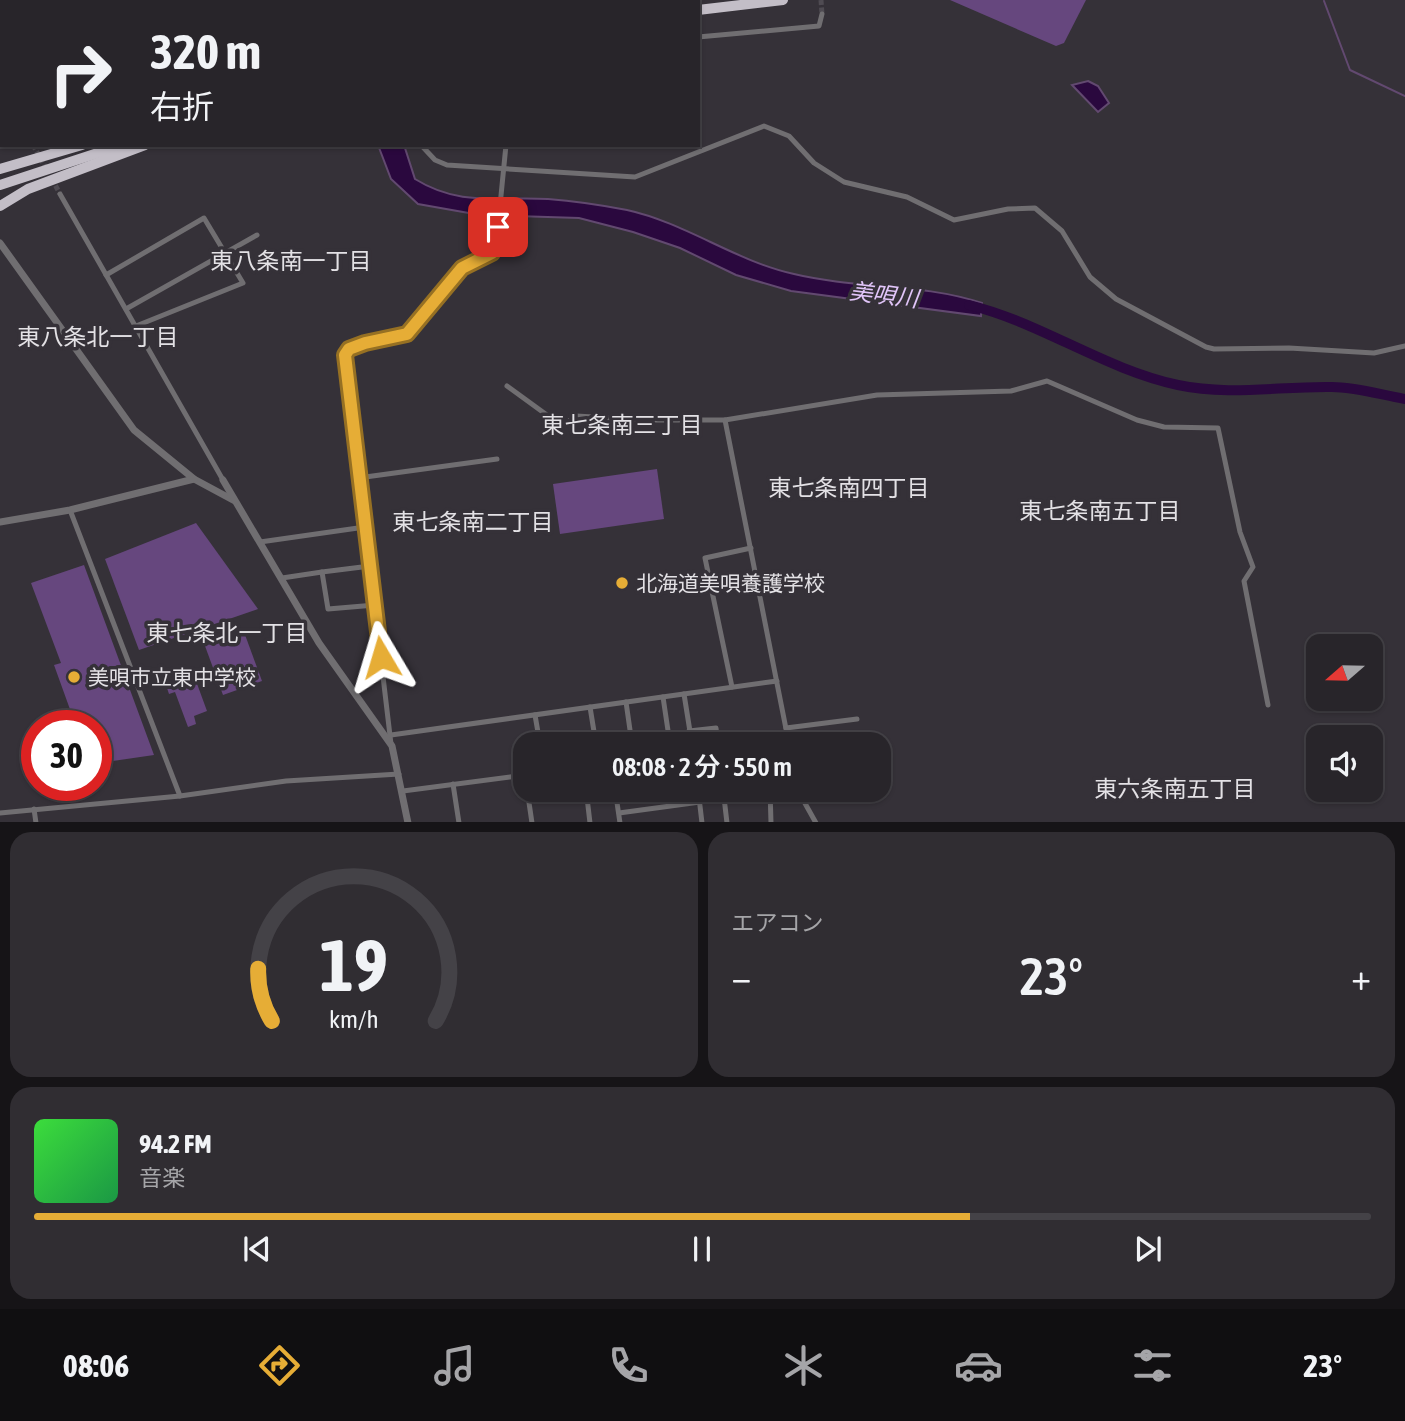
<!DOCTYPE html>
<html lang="ja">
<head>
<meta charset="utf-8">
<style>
  body { margin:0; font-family:"Asap Condensed","Noto Sans JP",sans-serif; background:#302d32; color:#f1f3f6; height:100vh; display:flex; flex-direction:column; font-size:26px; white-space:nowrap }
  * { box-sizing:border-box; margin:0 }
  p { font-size:23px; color:#a5a5a8 }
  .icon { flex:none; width:38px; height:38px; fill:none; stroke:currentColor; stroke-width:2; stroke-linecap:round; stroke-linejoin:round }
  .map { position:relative; height:822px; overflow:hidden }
  .details { display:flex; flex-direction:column; gap:10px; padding:10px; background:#161417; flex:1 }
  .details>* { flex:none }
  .top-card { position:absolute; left:0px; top:0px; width:700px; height:147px; box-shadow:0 2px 5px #0004,0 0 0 2px #444247; background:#28252a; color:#f1f3f6; overflow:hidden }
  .needle { width:46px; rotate:250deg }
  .buttons { position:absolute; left:1306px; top:634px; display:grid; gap:14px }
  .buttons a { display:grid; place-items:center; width:77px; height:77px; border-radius:14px; background:#28252a; box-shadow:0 2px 5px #0004,0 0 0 2px #444247; font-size:35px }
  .speed { position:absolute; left:21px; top:710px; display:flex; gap:14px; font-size:35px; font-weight:700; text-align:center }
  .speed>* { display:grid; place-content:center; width:91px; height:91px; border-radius:50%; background:#28252a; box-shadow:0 2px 5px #0004,0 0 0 2px #444247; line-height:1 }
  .speed .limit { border:10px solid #d22; background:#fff; color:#111 }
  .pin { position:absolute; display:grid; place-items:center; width:60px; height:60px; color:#fff; margin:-30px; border-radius:14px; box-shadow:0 4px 10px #0006 }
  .me { position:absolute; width:77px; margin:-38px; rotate:353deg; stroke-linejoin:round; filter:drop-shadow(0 0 5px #0008) }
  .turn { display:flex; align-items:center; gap:24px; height:147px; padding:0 35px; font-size:32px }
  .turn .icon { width:91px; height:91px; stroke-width:2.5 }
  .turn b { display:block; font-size:49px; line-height:60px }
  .big { font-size:52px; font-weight:600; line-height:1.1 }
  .details .tile { flex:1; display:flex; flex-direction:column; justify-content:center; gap:10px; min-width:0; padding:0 24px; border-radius:21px; background:#302d32 }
  .details .dial { align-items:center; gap:0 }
  .dial svg { height:182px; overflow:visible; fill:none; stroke:#444247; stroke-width:7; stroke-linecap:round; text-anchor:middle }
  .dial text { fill:#f1f3f6; stroke:none }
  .song { display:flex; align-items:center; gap:21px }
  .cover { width:84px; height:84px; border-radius:10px; background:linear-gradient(135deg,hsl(120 70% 55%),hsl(140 70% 35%)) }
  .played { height:7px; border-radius:4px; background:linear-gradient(90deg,#e6ad36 70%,#444247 70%) }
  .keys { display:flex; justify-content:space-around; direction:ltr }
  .heat { display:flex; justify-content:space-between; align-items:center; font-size:38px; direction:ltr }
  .details .tiles { flex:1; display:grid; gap:10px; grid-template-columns:1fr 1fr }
  .tile:last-child { grid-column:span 2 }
  .trip { position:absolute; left:513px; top:732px; width:378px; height:70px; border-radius:21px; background:#28252a; box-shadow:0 2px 5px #0004,0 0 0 2px #444247; font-weight:600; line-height:70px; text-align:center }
  .tab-bar { display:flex; height:112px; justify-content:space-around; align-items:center; background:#100f11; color:#a5a5a8 }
  .tab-bar .icon { width:49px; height:49px }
  .tab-bar .selected { color:#e6ad36 }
  .tab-bar b { font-size:32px; color:#f1f3f6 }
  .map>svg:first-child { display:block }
  .green { fill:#66477e }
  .water { fill:#2a083e; stroke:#624970; stroke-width:2 }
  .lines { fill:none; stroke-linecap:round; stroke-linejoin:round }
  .stream { stroke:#624970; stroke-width:2 }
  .river { stroke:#2a083e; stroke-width:10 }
  .minor-tunnel { stroke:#4f4b52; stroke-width:5; stroke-dasharray:5 2.5; stroke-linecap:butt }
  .minor { stroke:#706e71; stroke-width:5 }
  .tertiary { stroke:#706e71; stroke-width:7 }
  .motorway { stroke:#c3bec7; stroke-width:10 }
  .route-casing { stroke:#967023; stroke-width:18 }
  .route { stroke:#e6ad36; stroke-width:12 }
  .poi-dot { fill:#e6ad36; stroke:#353138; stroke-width:2.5 }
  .labels { text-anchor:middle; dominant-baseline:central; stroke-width:7; stroke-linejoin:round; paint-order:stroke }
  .poi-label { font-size:21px; fill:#e3e1e5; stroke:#353138; text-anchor:start }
  .neighbourhood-label { font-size:23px; fill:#e3e1e5; stroke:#353138 }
  .water-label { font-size:23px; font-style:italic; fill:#e1c5f9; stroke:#353138 }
</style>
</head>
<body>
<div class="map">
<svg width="1405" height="823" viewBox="0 0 1405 823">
  <rect width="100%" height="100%" fill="#353138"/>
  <g class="green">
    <path d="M 950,0 L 1086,0 L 1064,43 L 1056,46 Z"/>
    <path d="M 657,469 L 664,519 L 560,534 L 553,484 Z"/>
    <path d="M 196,523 L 258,609 L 139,650 L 105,559 Z"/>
    <path d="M 84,565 L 154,755 L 106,762 L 96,760 L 96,726 L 76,726 L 54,665 L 61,663 L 31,583 Z"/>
    <path d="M 244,632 L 262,681 L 223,695 L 205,646 Z"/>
    <path d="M 188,671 L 192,682 L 196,681 L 207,711 L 194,716 L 196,724 L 188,727 L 175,692 L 169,694 L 167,688 L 186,680 L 184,673 Z"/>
  </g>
  <g class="water">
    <path d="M 1088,81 L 1098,86 L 1109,103 L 1098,112 L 1072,85 Z"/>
    <path d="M 378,145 L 404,145 L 415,179 C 460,207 498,196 548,199 C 574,201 601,205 627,210 C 686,223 735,261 794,274 C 856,289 922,283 982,303 L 981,316 L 791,291 L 736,275 L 680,248 L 633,232 L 579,218 L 480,215 L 418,204 L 391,179 Z"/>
  </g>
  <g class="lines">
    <path class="stream" d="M 1324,1 L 1350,70 L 1405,96"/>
    <path class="river" d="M 969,305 C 1042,323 1104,369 1178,385 C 1229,396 1280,386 1332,387 C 1356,387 1381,395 1405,399"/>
    <g class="minor-tunnel">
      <path d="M 821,0 L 822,14"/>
      <path d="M 33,145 L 47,170"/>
      <path d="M 52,179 L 60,194"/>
    </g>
    <g class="minor">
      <path d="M 511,2 L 511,0"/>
      <path d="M 577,2 L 587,0"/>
      <path d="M 698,37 L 819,26 L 822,14"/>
      <path d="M 0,86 L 2,89"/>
      <path d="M 421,145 L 435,160 L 447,165 L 635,177 L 764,126 L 789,136 L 814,163 L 844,182 L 907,197 L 954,220 L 1008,209 L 1035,208 L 1062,231 L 1090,277 L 1116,299 L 1206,347 L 1214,349 L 1289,348 L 1374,353 L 1405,346"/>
      <path d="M 60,194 L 223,480"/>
      <path d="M 106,275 L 204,218 L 243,283 L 136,326"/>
      <path d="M 126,309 L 257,235"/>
      <path d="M 507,386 L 562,426 L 576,416 L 647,420 L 725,420 L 877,395 L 1011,391 L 1047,381 L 1137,420 L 1164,427 L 1218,428 L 1240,532 L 1253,567 L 1244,581 L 1268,705"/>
      <path d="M 725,420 L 789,744"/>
      <path d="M 358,478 L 497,459"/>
      <path d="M 70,510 L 180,796"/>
      <path d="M 260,542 L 365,527"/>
      <path d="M 370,566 L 322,572 L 328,609 L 375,605"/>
      <path d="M 282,578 L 322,572"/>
      <path d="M 732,687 L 705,558 L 751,548"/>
      <path d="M 684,694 L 692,744"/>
      <path d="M 663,697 L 670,744"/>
      <path d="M 626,702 L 632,744"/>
      <path d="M 590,707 L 596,744"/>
      <path d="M 535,715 L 540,744"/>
      <path d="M 786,728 L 857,719"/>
      <path d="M 689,731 L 716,728 L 718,744"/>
      <path d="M 391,735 L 777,681"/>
      <path d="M 391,744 L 345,355 C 359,337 386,344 405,335 C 426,324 444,286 461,269 C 472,258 488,261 496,246 L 506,145"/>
      <path d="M 453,784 L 459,823"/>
      <path d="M 527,789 L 532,823"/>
      <path d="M 586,789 L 590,823"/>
      <path d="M 615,789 L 620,823"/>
      <path d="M 698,789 L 702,823"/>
      <path d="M 723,789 L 727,823"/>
      <path d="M 770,789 L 771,823"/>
      <path d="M 797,789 L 816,823"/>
      <path d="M 403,791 L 525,775"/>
      <path d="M 34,809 L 36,823"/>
      <path d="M 0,813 L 180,796 L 286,781 L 399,774"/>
      <path d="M 619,813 L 700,802"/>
    </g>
    <g class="tertiary">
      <path d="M 0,243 L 134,430 L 194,479 L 233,500"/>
      <path d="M 223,480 L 319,643 L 392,746 L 408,823"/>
      <path d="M 0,522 L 70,510 L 194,479"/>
    </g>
    <g class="motorway">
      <path d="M 671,2 L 682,0"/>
      <path d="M 698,10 L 783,0"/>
      <path d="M 0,169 L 82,145"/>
      <path d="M 0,185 L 122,145"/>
      <path d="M 0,206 L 28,189 L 145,145"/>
    </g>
  </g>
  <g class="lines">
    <g class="route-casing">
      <path id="route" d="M 381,657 L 345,355 L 349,349 L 365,343 L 407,334 L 462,268 L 492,253 L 498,227"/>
    </g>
    <use href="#route" class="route"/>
  </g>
  <g class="poi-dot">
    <circle cx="622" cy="583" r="7"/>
    <circle cx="74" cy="677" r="7"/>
  </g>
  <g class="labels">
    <g class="poi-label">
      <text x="636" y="583">北海道美唄養護学校</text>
      <text x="88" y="677">美唄市立東中学校</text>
    </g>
    <g class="neighbourhood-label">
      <text x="291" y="261">東八条南一丁目</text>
      <text x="98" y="337">東八条北一丁目</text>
      <text x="622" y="425">東七条南三丁目</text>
      <text x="849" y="488">東七条南四丁目</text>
      <text x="1100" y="511">東七条南五丁目</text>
      <text x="473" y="522">東七条南二丁目</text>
      <text x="227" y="633">東七条北一丁目</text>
      <text x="1175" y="789">東六条南五丁目</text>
    </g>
    <g class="water-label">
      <text transform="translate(884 295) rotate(7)">美唄川</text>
    </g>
  </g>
</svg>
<div class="buttons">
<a><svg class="needle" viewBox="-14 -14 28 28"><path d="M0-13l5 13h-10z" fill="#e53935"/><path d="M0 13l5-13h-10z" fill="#a5a5a8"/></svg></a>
<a><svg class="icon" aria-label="sound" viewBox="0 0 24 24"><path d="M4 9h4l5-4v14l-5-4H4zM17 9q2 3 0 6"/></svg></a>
</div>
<div class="speed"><div class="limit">30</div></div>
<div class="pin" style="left:498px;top:227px;background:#d93025"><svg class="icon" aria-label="arrive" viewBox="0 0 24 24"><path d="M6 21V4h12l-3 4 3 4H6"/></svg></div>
<svg class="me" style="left:381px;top:657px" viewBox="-20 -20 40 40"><path d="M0-17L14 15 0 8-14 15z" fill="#e6ad36" stroke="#fff" stroke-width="4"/></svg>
<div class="trip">08:08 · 2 分 · 550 m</div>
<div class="top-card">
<div class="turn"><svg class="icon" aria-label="right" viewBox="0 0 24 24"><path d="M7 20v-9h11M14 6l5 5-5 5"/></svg><div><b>320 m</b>右折</div></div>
</div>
</div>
<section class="details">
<div class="tiles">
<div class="tile dial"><svg viewBox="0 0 100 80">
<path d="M14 69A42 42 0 1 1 86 69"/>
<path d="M14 69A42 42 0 0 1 8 46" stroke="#e6ad36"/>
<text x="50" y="56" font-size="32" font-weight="700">19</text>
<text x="50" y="72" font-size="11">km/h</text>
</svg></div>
<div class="tile"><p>エアコン</p>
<div class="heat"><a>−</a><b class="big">23°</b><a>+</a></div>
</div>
<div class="tile">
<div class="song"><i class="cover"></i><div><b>94.2 FM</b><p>音楽</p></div></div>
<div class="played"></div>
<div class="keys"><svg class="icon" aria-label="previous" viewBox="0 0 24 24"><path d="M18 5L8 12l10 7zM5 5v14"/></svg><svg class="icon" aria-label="pause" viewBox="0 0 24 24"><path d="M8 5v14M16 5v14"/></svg><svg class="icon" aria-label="next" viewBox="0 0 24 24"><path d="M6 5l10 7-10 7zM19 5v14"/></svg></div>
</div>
</div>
</section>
<nav class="tab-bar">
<b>08:06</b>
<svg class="icon selected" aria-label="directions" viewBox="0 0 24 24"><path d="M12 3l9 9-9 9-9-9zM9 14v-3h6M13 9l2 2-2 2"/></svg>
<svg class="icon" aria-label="music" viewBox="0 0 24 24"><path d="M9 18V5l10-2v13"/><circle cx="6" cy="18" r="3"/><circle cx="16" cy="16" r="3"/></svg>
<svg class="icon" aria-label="phone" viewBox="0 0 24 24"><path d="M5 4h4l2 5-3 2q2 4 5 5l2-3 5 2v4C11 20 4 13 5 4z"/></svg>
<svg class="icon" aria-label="climate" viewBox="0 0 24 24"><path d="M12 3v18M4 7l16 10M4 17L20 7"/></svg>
<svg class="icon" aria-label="car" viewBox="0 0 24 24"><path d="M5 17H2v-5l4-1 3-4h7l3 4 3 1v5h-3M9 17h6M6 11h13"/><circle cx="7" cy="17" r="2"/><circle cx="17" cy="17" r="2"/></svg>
<svg class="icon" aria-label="filters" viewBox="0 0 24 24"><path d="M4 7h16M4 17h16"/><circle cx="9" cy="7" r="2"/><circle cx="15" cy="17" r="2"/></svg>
<b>23°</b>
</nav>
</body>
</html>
